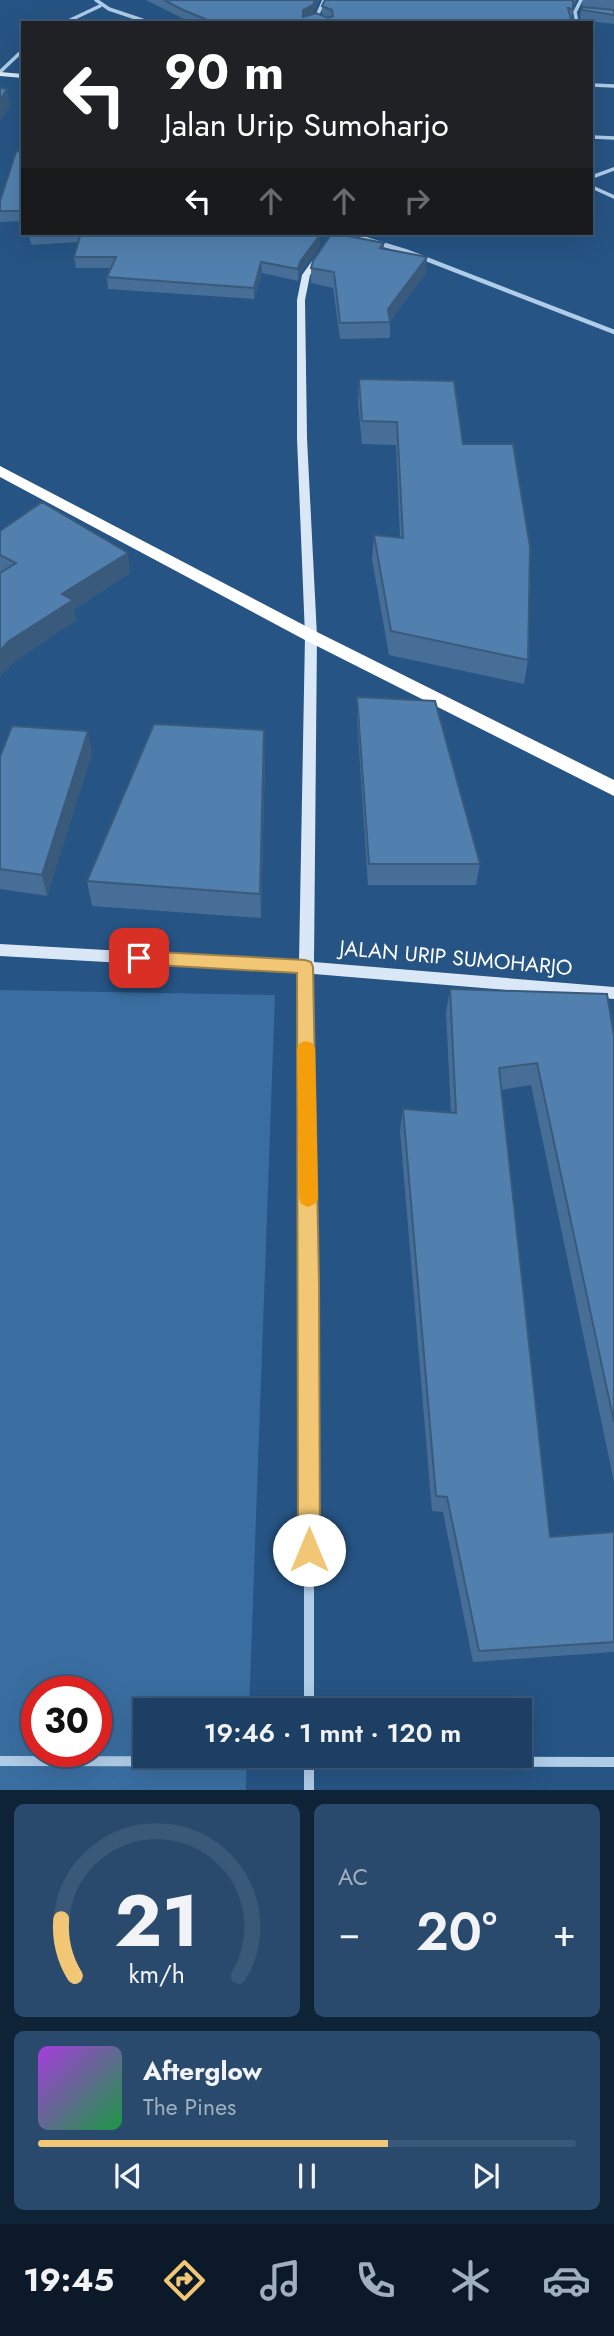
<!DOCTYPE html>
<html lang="id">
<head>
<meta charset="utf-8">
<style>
  body { margin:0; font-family:Jost,sans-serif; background:#294a6c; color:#f1f3f6; height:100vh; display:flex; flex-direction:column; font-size:26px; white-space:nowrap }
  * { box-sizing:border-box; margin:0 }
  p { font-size:23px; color:#a0afbe }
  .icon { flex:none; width:38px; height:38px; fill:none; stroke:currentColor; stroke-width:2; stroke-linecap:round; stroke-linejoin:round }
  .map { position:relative; height:1790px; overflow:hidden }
  .sheet { display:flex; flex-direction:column; gap:14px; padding:14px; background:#0f2336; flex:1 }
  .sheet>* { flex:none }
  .hud { position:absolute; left:21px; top:21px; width:572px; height:214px; border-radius:0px; box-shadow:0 7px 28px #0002,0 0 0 2px #3a5878; background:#202124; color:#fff; overflow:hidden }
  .speed { position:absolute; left:21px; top:1676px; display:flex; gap:14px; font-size:35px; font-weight:700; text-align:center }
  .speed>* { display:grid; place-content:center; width:91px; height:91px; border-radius:50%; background:#1c3f63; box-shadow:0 7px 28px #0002,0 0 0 2px #3a5878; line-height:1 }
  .speed .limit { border:10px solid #d22; background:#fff; color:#111 }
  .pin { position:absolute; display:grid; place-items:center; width:60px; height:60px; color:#fff; margin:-30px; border-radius:14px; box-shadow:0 4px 10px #0006 }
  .me { position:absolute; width:77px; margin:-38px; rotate:0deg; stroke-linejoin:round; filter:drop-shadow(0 0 5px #0008) }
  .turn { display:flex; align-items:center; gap:24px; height:147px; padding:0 28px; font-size:32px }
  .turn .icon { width:91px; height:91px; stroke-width:2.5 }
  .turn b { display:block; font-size:49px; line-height:60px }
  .lanes { display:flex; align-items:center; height:66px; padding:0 28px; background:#0003; justify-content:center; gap:35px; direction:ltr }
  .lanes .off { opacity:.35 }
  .big { font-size:52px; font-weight:600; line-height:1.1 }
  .sheet .tile { flex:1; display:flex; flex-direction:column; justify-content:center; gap:10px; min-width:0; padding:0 24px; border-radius:10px; background:#294a6c }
  .sheet .dial { align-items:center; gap:0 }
  .dial svg { height:182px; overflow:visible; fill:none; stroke:#3a5878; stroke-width:7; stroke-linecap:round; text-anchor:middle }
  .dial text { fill:#f1f3f6; stroke:none }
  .song { display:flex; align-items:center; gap:21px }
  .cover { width:84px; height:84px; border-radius:10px; background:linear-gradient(135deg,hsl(280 70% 55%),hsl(140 70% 35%)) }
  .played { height:7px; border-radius:4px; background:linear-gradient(90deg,#f1c674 65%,#3a5878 65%) }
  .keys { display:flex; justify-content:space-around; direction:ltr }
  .heat { display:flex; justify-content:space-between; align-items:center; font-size:38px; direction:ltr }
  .sheet .tiles { flex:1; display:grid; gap:14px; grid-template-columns:1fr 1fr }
  .tile:last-child { grid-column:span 2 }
  .trip { position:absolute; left:133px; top:1698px; width:399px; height:70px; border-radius:0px; background:#1c3f63; box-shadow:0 7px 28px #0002,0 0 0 2px #3a5878; font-weight:600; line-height:70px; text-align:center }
  .tab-bar { display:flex; height:112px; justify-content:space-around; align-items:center; background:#0b1928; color:#a0afbe }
  .tab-bar .icon { width:49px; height:49px }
  .tab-bar .active { color:#f1c674 }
  .tab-bar b { font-size:32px; color:#f1f3f6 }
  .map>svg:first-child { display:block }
  .green { fill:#3a6ea1; fill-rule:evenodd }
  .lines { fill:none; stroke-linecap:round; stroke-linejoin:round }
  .street-far3 { stroke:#afcce8; stroke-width:3.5 }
  .street-far2 { stroke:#afcce8; stroke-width:4.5 }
  .street-far1 { stroke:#afcce8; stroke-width:8 }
  .street { stroke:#afcce8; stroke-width:10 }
  .secondary { fill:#d9e7f7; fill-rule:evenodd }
  .highway { fill:#fff; fill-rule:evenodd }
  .wall { fill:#476e96 }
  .shaded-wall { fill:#395a7a }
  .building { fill:#5280ae; stroke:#395a7a; stroke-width:2 }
  .route { fill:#f1c674; stroke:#9d814b; stroke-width:2 }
  .slow { fill:#f59e0b }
  .labels { text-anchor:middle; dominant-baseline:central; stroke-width:7; stroke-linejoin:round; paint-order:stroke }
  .street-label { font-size:21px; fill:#fff; stroke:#265484 }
</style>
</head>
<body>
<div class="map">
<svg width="614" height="1790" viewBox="0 0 614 1790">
  <rect width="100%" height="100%" fill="#265484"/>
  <path class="green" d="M 0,990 L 275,995 L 249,1710 L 145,1710 L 145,1755 L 247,1755 L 246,1790 L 0,1790 ZM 37,1692 L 96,1692 L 96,1752 L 37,1752 Z"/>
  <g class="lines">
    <g class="street-far3">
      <path d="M 96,0 L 109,9 L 151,23"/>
      <path d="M 64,23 L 100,6"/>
      <path d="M 306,23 L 316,18 L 324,0"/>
      <path d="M 577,23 L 575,12 L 581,0"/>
      <path d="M 0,72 L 23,50"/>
      <path d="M 592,85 L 614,86"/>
      <path d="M 592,137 L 614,138"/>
      <path d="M 592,177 L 614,169"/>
      <path d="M 592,187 L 614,197"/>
    </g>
    <path class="street-far2" d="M 345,233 L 408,252 L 614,332"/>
    <path class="street-far1" d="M 306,1006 L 309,1242"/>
    <g class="street">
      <path d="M 309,1240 L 309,1710"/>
      <path d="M 309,1755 L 309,1790"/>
      <path d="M 0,1761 L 614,1762"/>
    </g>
    <g class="secondary">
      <path d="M 0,72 L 23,74 L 23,78 L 0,76 Z"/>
      <path d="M 332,233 L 340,233 L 310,275 L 305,300 L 307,438 L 317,636 L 314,962 L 614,987 L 614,999 L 314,974 L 313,1006 L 311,1010 L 306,1012 L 301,1010 L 299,1006 L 299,973 L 0,956 L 0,944 L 299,961 L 305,636 L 297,438 L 297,300 L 302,275 Z"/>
    </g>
    <path class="highway" d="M 0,466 L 317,632 L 614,780 L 614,796 L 305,640 L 0,477 Z"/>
  </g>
  <g class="wall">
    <path d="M 146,0 L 319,0 L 313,14 L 322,15 L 322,6 L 325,0 L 576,0 L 573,7 L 572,19 L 571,18 L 572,23 L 192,23 Z"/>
    <path d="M 583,0 L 614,0 L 614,24 L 581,20 L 580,17 Z"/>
    <path d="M 23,149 L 23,221 L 0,222 L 0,201 Z"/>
    <path d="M 29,233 L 308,233 L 320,246 L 300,273 L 298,281 L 262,273 L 254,299 L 108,289 L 107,277 L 111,268 L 76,268 L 74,257 L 78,242 L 31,245 Z"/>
    <path d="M 384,243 L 384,249 L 426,273 L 390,321 L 390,338 L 340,339 L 333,288 L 311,283 L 311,268 Z"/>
    <path d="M 359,379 L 463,444 L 528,660 L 524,684 L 389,655 L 372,559 L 374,535 L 400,538 L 396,445 L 362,444 L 358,402 Z"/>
    <path d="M 0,531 L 130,573 L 74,609 L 76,620 L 14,662 L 0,676 Z"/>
    <path d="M 357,697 L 480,864 L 476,885 L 368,885 L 357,719 Z"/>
    <path d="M 92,753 L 47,896 L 0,889 L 0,757 Z"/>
    <path d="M 265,756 L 261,918 L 92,906 L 87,881 Z"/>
    <path d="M 450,989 L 614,1036 L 614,1482 L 531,1085 L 501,1090 L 550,1537 L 614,1532 L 614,1652 L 473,1662 L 443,1512 L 432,1511 L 400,1131 L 403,1109 L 451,1112 L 446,1013 Z"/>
  </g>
  <g class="shaded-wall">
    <path d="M 315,0 L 319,0 L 313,15 L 303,20 L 303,10 Z"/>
    <path d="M 7,89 L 10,106 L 0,121 L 0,100 Z"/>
    <path d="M 320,235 L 320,246 L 300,273 L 298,281 L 298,269 L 300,262 Z"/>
    <path d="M 427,257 L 426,273 L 389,322 L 388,309 Z"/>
    <path d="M 261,262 L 262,273 L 254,299 L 254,288 Z"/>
    <path d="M 128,553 L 130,573 L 74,609 L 76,620 L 14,662 L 0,676 L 0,651 L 9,641 L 62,594 Z"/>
    <path d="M 264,730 L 265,756 L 261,918 L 260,894 Z"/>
    <path d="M 88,731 L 92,753 L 47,896 L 42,875 Z"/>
  </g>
  <g class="building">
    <path d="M 164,0 L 315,0 L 313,5 L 303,10 L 303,17 L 316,13 L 328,18 L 333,16 L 332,10 L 322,6 L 325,0 L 573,0 L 573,9 L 568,8 L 572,23 L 215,23 L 183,10 Z"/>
    <path d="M 582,7 L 614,10 L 614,15 L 582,10 Z"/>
    <path d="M 0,88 L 7,89 L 0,100 Z"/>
    <path d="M 23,149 L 23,211 L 0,211 L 0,201 L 16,152 Z"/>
    <path d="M 81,233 L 308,233 L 320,235 L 300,262 L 298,269 L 261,262 L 254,288 L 107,277 L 116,257 L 74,257 Z"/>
    <path d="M 332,233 L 384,243 L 380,248 L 427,257 L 388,309 L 390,322 L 340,323 L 334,272 L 311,268 L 313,261 Z"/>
    <path d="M 359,379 L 454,381 L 463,444 L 513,444 L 530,547 L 528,660 L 391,631 L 374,535 L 403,538 L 397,422 L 362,421 Z"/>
    <path d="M 42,502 L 128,553 L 62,594 L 73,600 L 9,641 L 0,651 L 0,573 L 16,563 L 0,555 L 0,531 Z"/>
    <path d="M 357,697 L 435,701 L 480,864 L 369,864 Z"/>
    <path d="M 154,724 L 264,730 L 260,894 L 87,881 Z"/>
    <path d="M 12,726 L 88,731 L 42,875 L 0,869 L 0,757 Z"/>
    <path d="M 450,989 L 607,994 L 614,1036 L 614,1422 L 537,1063 L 499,1068 L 550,1537 L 614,1532 L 614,1642 L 479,1651 L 447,1497 L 436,1496 L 403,1109 L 456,1113 Z"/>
  </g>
  <path class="route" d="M 139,951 L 305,960 L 311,962 L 313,967 L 319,1282 L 320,1550 L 317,1558 L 309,1562 L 301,1558 L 298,1550 L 297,973 L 139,964 L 133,962 L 130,958 L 133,953 Z"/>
  <path class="slow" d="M 306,1041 L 312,1043 L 315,1048 L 318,1198 L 315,1204 L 308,1207 L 301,1204 L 299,1198 L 297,1048 L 300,1043 Z"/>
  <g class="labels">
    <g class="street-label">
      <text transform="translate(456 958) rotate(5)">JALAN URIP SUMOHARJO</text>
    </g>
  </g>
</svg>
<div class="speed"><div class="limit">30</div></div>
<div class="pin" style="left:139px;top:958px;background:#d93025"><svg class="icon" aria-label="arrive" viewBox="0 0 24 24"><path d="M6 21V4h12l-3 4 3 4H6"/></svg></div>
<svg class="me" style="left:309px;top:1550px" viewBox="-20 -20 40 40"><circle r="19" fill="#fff"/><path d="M0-13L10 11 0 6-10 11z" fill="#f1c674"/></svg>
<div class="trip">19:46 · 1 mnt · 120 m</div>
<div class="hud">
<div class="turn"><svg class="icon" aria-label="left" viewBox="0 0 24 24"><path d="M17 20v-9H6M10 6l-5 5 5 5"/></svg><div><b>90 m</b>Jalan Urip Sumoharjo</div></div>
<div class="lanes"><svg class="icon" aria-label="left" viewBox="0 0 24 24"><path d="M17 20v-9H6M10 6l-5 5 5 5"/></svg><svg class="icon off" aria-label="ahead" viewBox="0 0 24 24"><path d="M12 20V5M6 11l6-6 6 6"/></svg><svg class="icon off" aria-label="ahead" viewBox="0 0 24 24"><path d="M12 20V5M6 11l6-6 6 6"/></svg><svg class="icon off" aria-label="right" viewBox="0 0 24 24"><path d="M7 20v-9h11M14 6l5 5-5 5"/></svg></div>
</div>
</div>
<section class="sheet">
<div class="tiles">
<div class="tile dial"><svg viewBox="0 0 100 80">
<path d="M14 69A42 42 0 1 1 86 69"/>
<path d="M14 69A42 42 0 0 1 8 44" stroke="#f1c674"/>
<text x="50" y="56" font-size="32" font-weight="700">21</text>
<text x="50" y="72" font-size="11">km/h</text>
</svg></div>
<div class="tile"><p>AC</p>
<div class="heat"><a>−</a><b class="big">20°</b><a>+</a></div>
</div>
<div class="tile">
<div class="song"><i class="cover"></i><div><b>Afterglow</b><p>The Pines</p></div></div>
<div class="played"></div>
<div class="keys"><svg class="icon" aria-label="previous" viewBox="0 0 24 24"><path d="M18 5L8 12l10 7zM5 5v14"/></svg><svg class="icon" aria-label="pause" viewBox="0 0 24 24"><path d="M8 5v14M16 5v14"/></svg><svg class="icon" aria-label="next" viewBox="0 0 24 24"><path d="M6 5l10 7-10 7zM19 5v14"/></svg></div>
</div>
</div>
</section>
<nav class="tab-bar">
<b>19:45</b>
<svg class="icon active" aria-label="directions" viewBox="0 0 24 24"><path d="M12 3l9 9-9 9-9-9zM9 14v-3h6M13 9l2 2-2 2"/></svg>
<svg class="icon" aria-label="music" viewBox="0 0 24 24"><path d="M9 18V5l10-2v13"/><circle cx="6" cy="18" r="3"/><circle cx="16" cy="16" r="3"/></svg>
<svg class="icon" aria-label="phone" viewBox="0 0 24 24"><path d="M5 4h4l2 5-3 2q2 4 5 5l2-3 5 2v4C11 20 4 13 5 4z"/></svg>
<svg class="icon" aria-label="climate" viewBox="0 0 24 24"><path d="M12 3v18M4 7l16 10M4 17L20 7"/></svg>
<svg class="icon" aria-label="car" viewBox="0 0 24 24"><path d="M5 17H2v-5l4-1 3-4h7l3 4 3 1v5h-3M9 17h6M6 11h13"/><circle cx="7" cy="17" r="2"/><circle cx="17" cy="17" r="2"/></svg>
</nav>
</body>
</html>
